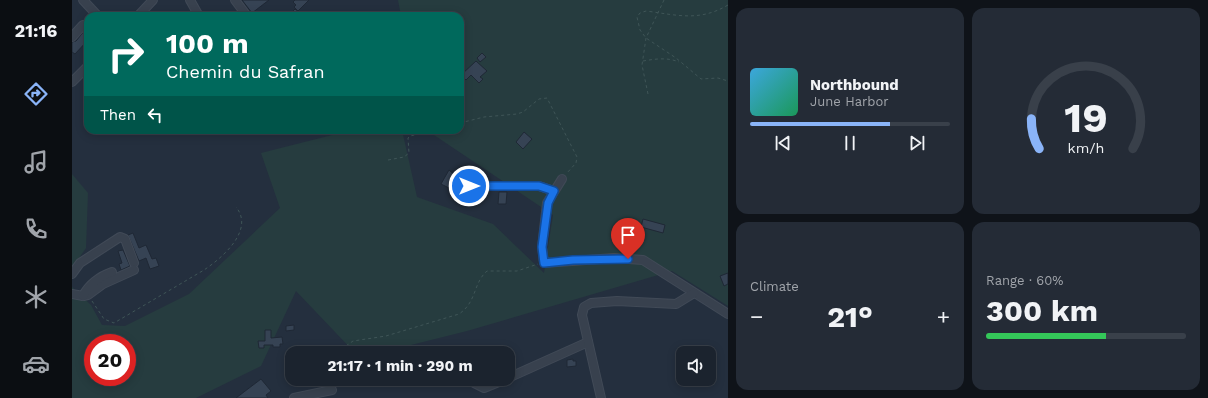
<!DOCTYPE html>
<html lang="en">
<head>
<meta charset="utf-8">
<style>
  body { margin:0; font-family:"Work Sans",sans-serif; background:#242b36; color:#f1f3f6; height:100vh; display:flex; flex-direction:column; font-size:15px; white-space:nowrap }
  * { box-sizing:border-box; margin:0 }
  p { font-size:13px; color:#a0a4aa }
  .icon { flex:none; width:22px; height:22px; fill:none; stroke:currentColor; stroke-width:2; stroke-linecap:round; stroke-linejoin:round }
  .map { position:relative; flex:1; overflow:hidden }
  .panel { display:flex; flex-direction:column; gap:8px; padding:8px; background:#0f1319; width:480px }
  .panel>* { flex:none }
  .hud { position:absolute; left:12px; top:12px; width:380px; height:122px; border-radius:12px; box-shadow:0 2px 10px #0003,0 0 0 1px #39404a; background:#00695c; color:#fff; overflow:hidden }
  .tools { position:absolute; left:604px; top:346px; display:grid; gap:8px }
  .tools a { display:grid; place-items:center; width:40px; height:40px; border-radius:8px; background:#1b232e; box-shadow:0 2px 10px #0003,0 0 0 1px #39404a; font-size:20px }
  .speed { position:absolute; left:12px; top:334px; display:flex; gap:8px; font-size:20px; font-weight:700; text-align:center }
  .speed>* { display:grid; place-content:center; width:52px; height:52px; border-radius:50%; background:#1b232e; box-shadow:0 2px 10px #0003,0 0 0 1px #39404a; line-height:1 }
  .speed .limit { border:6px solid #d22; background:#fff; color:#111 }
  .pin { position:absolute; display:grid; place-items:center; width:34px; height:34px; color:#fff; margin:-41px -17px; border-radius:50% 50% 50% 0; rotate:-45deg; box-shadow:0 0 4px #0007 }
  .pin .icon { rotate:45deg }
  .me { position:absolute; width:44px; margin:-22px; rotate:90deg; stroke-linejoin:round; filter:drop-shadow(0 0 3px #0008) }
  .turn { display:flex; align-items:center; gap:14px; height:84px; padding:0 16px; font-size:18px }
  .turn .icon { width:52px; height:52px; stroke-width:2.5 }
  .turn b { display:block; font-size:28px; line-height:34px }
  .then { display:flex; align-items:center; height:38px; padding:0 16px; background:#0003; gap:8px; font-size:15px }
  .big { font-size:30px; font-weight:700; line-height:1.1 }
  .panel .card { flex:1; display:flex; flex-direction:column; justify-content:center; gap:6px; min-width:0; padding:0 14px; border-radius:12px; background:#242b36 }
  .panel .dial { align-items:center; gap:0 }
  .dial svg { height:104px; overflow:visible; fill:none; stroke:#39404a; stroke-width:7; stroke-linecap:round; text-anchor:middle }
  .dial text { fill:#f1f3f6; stroke:none }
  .song { display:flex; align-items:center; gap:12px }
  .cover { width:48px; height:48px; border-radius:6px; background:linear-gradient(135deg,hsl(200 70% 55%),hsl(150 70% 35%)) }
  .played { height:4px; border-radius:2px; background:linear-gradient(90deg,#8ab4f8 70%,#39404a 70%) }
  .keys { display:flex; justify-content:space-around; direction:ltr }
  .heat { display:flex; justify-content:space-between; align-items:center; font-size:22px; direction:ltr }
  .charge { height:6px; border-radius:3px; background:linear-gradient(90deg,#34c759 60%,#39404a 0) }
  .panel .tiles { flex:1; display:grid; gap:8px; grid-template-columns:repeat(2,1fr) }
  .trip { position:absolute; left:213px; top:346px; width:230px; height:40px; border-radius:12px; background:#1b232e; box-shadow:0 2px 10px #0003,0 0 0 1px #39404a; font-weight:700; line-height:40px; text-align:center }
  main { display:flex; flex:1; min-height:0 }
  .menu { display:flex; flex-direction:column; width:72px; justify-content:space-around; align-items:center; background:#0b0e12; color:#a0a4aa }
  .menu .icon { width:28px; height:28px }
  .menu .active { color:#8ab4f8 }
  .menu b { font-size:18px; color:#f1f3f6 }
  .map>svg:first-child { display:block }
  .green { fill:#263c3f; fill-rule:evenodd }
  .building { fill:#364354; stroke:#1f2835 }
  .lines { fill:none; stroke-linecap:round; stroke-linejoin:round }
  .minor-casing { stroke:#414a57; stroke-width:10 }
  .path { stroke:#3f5557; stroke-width:1; stroke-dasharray:3 3; stroke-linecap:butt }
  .minor { stroke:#38414e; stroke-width:8 }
  .route-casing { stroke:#114b97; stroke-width:10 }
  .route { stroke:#1a73e8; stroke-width:7 }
</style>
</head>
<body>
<main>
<nav class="menu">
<b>21:16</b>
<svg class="icon active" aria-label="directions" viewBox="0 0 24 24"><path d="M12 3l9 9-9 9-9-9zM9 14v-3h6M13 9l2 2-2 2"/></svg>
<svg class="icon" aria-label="music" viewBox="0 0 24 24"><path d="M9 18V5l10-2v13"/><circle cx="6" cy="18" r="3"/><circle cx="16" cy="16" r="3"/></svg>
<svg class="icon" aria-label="phone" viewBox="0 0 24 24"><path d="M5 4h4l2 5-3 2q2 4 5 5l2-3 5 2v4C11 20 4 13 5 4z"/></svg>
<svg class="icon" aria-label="climate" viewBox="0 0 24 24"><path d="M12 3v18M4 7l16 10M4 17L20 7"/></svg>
<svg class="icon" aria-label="car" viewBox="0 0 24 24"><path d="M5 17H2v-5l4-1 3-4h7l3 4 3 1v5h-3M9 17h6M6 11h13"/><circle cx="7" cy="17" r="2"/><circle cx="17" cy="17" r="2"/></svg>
</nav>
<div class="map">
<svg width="656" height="398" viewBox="0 0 656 398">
  <rect width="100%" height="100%" fill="#242f3e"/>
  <g class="green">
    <path d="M 326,0 L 656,0 L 656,306 L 600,271 L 395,331 L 307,353 L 283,353 L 224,291 L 189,366 L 124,398 L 0,398 L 0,287 L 19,305 L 30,325 L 53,326 L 117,294 L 208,208 L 189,153 L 280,130 L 330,130 L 345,197 L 421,224 L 472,273 L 481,215 L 359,133 L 359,130 L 388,130 L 388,16 L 329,16 ZM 21,343 L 55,343 L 55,377 L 21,377 Z"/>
    <path d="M 0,174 L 16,193 L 14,248 L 0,268 Z"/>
  </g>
  <g class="building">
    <path d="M 170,0 L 197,0 L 180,13 Z"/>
    <path d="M 223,0 L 237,0 L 226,11 L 222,7 L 224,5 L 221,2 Z"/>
    <path d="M 223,9 L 228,13 L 225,16 L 219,13 Z"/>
    <path d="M 13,30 L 16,32 L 16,40 L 3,54 L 0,52 L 0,42 L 4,41 Z"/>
    <path d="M 410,53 L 414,57 L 408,62 L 405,58 Z"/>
    <path d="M 404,61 L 415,71 L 408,77 L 411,79 L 407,83 L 399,75 L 394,80 L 389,75 Z"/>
    <path d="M 452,132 L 460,139 L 451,149 L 444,142 Z"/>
    <path d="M 377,170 L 384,176 L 377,188 L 369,184 Z"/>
    <path d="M 427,192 L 435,192 L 434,204 L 426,204 Z"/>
    <path d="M 571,219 L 593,225 L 591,233 L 569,227 Z"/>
    <path d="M 61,233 L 67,248 L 74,245 L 80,259 L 84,258 L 87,266 L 78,269 L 74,258 L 67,261 L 56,235 Z"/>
    <path d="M 555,234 L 563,238 L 561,242 L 553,238 Z"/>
    <path d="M 563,241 L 568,243 L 563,251 L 559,248 Z"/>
    <path d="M 51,250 L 58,266 L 49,270 L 47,264 L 50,263 L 46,251 Z"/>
    <path d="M 656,273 L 656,284 L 652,286 L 648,276 Z"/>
    <path d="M 222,325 L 222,330 L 214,331 L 214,326 Z"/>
    <path d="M 193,330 L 199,330 L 199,338 L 210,337 L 211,344 L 208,344 L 208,347 L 201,347 L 201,345 L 192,345 L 192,348 L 187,348 L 186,341 L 193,341 Z"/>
    <path d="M 501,359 L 501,361 L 504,361 L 504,366 L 495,367 L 495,360 Z"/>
    <path d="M 189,379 L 199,391 L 194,395 L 196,398 L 164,398 Z"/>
  </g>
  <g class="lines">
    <g class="minor-casing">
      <g id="minor">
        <path d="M 11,0 L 26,16"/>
        <path d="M 118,0 L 127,16"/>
        <path d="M 163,0 L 175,16"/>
        <path d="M 66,16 L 81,0"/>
        <path d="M 0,37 L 11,25 L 16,25"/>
        <path d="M 0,82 L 16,66"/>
        <path d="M 490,179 L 475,203 L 470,247 L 472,263 L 542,258 L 571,260 L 656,314"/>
        <path d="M 397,186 L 467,186 L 482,191"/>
        <path d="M 0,274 L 8,263 L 48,237 L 53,239 L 62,263"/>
        <path d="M 0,294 L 11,296 L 16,295 L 31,284 L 62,270"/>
        <path d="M 11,296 C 16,285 28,276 40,272"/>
        <path d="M 436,378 L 516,342"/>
        <path d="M 402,383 L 412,388 L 434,379"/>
        <path d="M 222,398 L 260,390"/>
        <path d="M 529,398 L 510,315 L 512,307 L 519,303 L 545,301 L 604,304 L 622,293"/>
      </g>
    </g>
    <g class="path">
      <path d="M 656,5 C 627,22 605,15 574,11 L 568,13 L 565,17 L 568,30 L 574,38 L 604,58 L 629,79 L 646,78 L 656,81"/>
      <path d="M 571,61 C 583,59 595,57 607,62"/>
      <path d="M 576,94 L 570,65 L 574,38 L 592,0"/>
      <path d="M 388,123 L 412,117 L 445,114 L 451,112 L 467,99 L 475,98 L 505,157 L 504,163 L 495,173"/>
      <path d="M 316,160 L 332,157 L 337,153 L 336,138 L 338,136 L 364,130"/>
      <path d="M 20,301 L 32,319 L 42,323 L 132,270 C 150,258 183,230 164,207"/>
      <path d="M 262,347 L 274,346 L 281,341 L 314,336 L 387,314 C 405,302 401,283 415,271 L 445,271 L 466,264"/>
    </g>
    <use href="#minor" class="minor"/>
  </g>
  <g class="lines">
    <g class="route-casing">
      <path id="route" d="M 397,186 L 467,186 L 482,191 L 476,203 L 470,247 L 472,263 L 501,260 L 556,259"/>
    </g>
    <use href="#route" class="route"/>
  </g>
</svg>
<div class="tools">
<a><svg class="icon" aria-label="sound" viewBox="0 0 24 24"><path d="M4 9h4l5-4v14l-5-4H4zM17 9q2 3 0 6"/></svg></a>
</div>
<div class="speed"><div class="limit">20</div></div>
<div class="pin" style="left:556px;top:259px;background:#d93025"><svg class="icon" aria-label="arrive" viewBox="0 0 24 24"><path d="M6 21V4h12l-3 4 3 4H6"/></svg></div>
<svg class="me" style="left:397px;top:186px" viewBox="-20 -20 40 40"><circle r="17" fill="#1a73e8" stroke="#fff" stroke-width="3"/><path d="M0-11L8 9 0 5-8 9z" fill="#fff"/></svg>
<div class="trip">21:17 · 1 min · 290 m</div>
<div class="hud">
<div class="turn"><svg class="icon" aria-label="right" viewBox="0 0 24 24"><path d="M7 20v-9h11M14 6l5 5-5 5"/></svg><div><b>100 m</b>Chemin du Safran</div></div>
<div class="then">Then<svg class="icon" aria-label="left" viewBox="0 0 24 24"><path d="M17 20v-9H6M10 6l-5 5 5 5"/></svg></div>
</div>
</div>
<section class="panel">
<div class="tiles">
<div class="card">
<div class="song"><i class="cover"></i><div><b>Northbound</b><p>June Harbor</p></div></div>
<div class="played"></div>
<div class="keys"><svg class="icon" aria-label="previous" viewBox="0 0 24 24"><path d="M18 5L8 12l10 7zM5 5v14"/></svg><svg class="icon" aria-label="pause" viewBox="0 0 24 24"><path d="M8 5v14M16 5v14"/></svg><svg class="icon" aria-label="next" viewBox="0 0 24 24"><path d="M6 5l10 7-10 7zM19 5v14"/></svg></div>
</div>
<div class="card dial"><svg viewBox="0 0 100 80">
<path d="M14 69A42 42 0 1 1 86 69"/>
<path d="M14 69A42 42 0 0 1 8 46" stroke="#8ab4f8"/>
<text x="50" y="56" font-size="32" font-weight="700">19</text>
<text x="50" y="72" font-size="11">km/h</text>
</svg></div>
<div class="card"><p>Climate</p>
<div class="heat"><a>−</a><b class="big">21°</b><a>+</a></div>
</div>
<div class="card"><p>Range · 60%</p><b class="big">300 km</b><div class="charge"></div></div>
</div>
</section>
</main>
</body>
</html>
